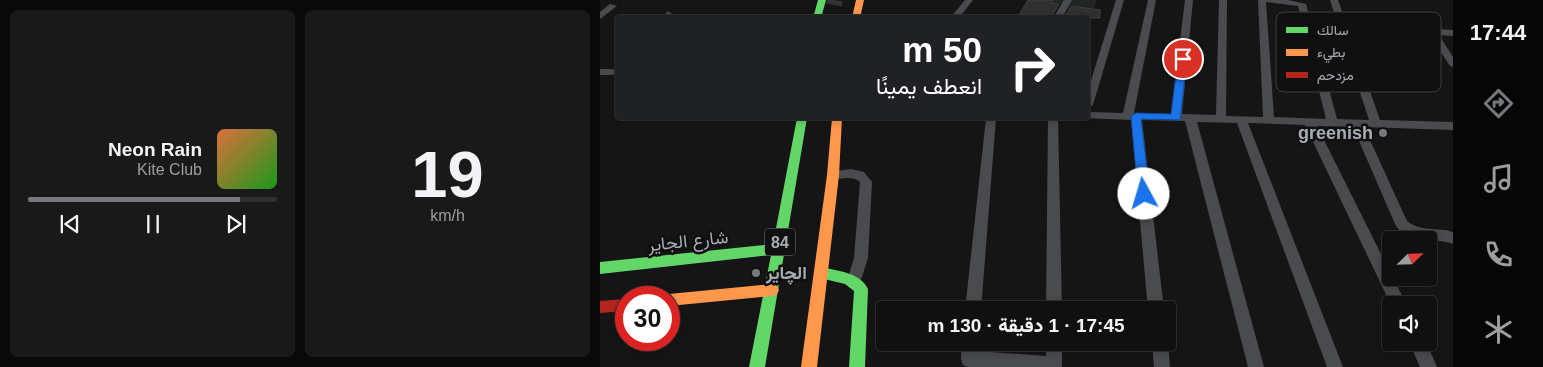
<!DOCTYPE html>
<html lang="ar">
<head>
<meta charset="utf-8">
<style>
  body { margin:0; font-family:Arial,Vazirmatn,sans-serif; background:#191919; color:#f1f3f6; direction:rtl; height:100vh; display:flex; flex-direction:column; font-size:19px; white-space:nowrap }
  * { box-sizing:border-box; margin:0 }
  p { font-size:16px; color:#9c9d9f }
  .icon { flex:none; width:28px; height:28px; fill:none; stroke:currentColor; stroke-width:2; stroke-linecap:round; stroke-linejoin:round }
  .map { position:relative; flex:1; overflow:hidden; direction:ltr }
  .sheet { display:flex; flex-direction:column; gap:10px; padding:10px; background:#090909; width:600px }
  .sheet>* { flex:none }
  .hud { position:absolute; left:15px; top:15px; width:475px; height:105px; border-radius:5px; box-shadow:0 2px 8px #0003,0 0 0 1px #303030; direction:rtl; background:#202124; color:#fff; overflow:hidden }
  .needle { width:32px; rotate:67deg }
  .tools { position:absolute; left:782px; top:231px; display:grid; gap:10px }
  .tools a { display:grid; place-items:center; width:55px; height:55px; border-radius:5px; background:#101010; box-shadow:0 2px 8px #0003,0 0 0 1px #303030; font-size:25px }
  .speed { position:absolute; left:15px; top:286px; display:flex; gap:10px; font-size:25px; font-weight:700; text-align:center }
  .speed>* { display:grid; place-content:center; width:65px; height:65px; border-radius:50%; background:#101010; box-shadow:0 2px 8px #0003,0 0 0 1px #303030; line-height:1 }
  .speed .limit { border:8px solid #d22; background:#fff; color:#111 }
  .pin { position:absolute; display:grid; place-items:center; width:42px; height:42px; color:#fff; margin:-21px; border:2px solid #fff; border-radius:50%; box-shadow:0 1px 5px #0007 }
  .me { position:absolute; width:55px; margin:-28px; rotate:354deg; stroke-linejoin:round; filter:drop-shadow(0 0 4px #0008) }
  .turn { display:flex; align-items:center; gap:18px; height:105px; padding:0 25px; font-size:22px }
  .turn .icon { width:65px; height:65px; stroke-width:2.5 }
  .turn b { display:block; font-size:35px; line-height:42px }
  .sheet .tile { flex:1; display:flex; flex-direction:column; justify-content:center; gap:8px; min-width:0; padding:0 18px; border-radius:8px; background:#191919 }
  .sheet .dial { align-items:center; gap:0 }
  .dial b { font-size:65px; line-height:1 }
  .song { display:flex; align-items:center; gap:15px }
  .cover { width:60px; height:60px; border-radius:8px; background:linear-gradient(135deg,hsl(20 70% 55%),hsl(120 70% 35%)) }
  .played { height:5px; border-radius:2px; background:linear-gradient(90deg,#75787d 85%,#303030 85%) }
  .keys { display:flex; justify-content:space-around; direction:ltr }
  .sheet .tiles { flex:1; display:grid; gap:10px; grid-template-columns:repeat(2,1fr) }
  .trip { position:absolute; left:276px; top:301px; width:300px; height:50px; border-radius:5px; background:#101010; box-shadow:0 2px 8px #0003,0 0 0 1px #303030; font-weight:800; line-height:50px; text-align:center; direction:rtl }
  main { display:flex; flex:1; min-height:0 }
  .tab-bar { display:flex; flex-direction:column; width:90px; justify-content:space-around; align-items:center; background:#060606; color:#9c9d9f }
  .tab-bar .icon { width:35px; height:35px }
  .tab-bar .on { color:#75787d }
  .tab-bar b { font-size:22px; color:#f1f3f6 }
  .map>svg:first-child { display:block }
  .green { fill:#1f2520 }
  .building { fill:#303031; stroke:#3e3f42 }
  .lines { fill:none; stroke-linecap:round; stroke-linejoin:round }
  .highway-tunnel { stroke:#323336; stroke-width:16; stroke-dasharray:16 8; stroke-linecap:butt }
  .street { fill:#4a4b4e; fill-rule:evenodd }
  .fast { fill:#63d668; fill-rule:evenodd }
  .slow { fill:#ff974d; fill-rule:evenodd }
  .jam { fill:#b3261e; fill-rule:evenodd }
  .route { fill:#1a73e8; stroke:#114b97 }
  .poi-dot { fill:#75787d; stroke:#101011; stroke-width:2 }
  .labels { text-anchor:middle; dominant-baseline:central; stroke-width:5; stroke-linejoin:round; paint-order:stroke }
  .shield { fill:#101011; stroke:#7a7e84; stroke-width:1 }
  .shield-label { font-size:16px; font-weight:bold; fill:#a8adb5 }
  .poi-label { font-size:18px; font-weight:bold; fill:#a8adb5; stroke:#101011; text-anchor:end }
  .street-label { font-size:18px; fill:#a8adb5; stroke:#101011 }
  .key { fill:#101011; stroke:#3e3f42; stroke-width:1 }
  .key-label { font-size:14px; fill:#a8adb5 }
</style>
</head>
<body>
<main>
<nav class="tab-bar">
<b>17:44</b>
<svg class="icon on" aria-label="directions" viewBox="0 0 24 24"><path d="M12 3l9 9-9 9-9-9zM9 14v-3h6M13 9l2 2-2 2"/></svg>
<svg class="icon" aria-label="music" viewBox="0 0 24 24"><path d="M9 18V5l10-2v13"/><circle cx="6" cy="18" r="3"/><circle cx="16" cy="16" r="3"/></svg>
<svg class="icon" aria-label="phone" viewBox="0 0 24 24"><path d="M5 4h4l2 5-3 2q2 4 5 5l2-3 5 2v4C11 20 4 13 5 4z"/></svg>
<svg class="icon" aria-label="climate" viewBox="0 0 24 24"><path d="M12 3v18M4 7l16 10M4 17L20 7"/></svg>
</nav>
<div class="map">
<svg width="853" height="367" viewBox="0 0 853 367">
  <rect width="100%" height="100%" fill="#151516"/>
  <path class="green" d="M 453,0 L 497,0 L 494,9 L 451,3 Z"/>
  <g class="building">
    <path d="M 428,0 L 453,0 L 451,3 L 459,4 L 451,18 L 417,18 Z"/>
    <path d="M 471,6 L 500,10 L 500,18 L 464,18 Z"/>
  </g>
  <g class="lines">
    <path class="highway-tunnel" d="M 234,5 L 235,0"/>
    <g class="street">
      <path d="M 365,0 L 373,0 L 359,18 L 350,18 Z"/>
      <path d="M 464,0 L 472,0 L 462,18 L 453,18 Z"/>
      <path d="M 516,0 L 524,0 L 493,105 L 488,108 L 488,90 Z"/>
      <path d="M 548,0 L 556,0 L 534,113 L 571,114 L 585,0 L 593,0 L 582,114 L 616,115 L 619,0 L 627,0 L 626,116 L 663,117 L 658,0 L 688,0 L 706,4 L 737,119 L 769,120 L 730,0 L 738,0 L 746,23 L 853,30 L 853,36 L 839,35 L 853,57 L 853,67 L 850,66 L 829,34 L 748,28 L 780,120 L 853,122 L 853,130 L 764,127 L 807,221 C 821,232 837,227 853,232 L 853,244 C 834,237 806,245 795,224 L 753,127 L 717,126 L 791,274 L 791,278 L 793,278 L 807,305 L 791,305 L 705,125 L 648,123 L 743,367 L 727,367 L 637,123 L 597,122 L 664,367 L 648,367 L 585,121 L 542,120 L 564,310 L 548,310 L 531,120 L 484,118 L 488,118 L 488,112 L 523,113 ZM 666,2 L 698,6 L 726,119 L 674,117 Z"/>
      <path d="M 10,4 L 17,6 L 0,19 L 0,12 Z"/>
      <path d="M 68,11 L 72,14 L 70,18 L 61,18 Z"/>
      <rect x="0" y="69" width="18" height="6"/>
      <path d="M 386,118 L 396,118 L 381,310 L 365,310 Z"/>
      <path d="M 448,118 L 458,118 L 462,310 L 446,310 Z"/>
      <path d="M 251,169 L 264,172 L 272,182 L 268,258 L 259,286 L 254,288 L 249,286 L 247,281 L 254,258 L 260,182 C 251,174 240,181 229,178 L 227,175 L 229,172 Z"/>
      <path d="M 568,340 L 570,367 L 554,367 L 552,342 L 568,342 Z"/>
      <path d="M 362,342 L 378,342 L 378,351 L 446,356 L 446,342 L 462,342 L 462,367 L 368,367 L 363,365 L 361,359 Z"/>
      <path d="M 809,342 L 826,342 L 837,367 L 820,367 Z"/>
    </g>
    <g class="fast">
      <path d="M 218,0 L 226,0 L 221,18 L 213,18 Z"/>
      <path d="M 197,118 L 207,118 L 165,367 L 149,367 L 171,255 L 0,274 L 0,262 L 173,244 Z"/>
      <path d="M 221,267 C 237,271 260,272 268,289 L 265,367 L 249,367 L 254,291 L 245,284 L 216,277 L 214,273 L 216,269 Z"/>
    </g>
    <g class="slow">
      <path d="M 256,0 L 264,0 L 260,18 L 252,18 Z"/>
      <path d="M 232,118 L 242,118 L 239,175 L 217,367 L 201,367 L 227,175 Z"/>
      <path d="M 172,284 L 177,286 L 179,290 L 177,294 L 172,296 L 69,306 L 69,298 L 63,298 L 69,294 Z"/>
    </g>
    <path class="jam" d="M 26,299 L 26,311 L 0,313 L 0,301 Z"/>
  </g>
  <path class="route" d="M 583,56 L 587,59 L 580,120 L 541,119 L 550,194 L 544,198 L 538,194 L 531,116 L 536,113 L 571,114 L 578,59 Z"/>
  <g class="poi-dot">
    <circle cx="783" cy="133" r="5"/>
    <circle cx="156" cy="273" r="5"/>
  </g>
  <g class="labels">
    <rect class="shield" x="165" y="228.5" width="30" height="27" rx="4"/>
    <g class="shield-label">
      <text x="180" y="242">84</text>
    </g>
    <g class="poi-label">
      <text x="773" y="133">greenish</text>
      <text x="166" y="273" text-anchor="start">الچاير</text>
    </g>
    <g class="street-label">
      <text transform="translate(88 241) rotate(-6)">شارع الجاير</text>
    </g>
  </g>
  <rect x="676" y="12" width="165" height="80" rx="8" class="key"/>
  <rect x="686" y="27" width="22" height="6" fill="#63d668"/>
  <rect x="686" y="49" width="22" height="7" fill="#ff974d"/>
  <rect x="686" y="72" width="22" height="6" fill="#b3261e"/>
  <g class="key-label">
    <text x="717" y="35">سالك</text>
    <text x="717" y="57">بطيء</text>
    <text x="717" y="80">مزدحم</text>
  </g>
</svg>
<div class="tools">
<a><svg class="needle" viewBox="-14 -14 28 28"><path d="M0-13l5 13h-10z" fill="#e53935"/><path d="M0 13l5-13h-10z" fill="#9c9d9f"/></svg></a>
<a><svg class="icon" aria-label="sound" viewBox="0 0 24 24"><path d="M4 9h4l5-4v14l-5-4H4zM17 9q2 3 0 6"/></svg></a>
</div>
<div class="speed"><div class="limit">30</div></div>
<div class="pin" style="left:583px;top:59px;background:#d93025"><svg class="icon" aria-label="arrive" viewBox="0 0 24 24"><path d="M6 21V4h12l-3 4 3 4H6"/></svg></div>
<svg class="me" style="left:544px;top:194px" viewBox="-20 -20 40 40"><circle r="19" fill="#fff"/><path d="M0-13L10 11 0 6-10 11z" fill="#1a73e8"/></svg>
<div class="trip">17:45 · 1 دقيقة · 130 m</div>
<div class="hud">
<div class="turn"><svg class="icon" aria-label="right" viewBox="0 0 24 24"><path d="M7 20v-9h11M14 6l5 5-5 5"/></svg><div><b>50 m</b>انعطف يمينًا</div></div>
</div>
</div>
<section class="sheet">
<div class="tiles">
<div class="tile dial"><b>19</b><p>km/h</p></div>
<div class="tile">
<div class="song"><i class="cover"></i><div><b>Neon Rain</b><p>Kite Club</p></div></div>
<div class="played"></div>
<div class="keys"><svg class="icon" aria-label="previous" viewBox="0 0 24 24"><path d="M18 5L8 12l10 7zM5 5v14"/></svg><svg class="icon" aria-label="pause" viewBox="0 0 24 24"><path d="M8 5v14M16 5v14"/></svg><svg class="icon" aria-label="next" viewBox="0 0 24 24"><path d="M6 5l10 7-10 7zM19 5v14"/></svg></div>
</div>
</div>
</section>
</main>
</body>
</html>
